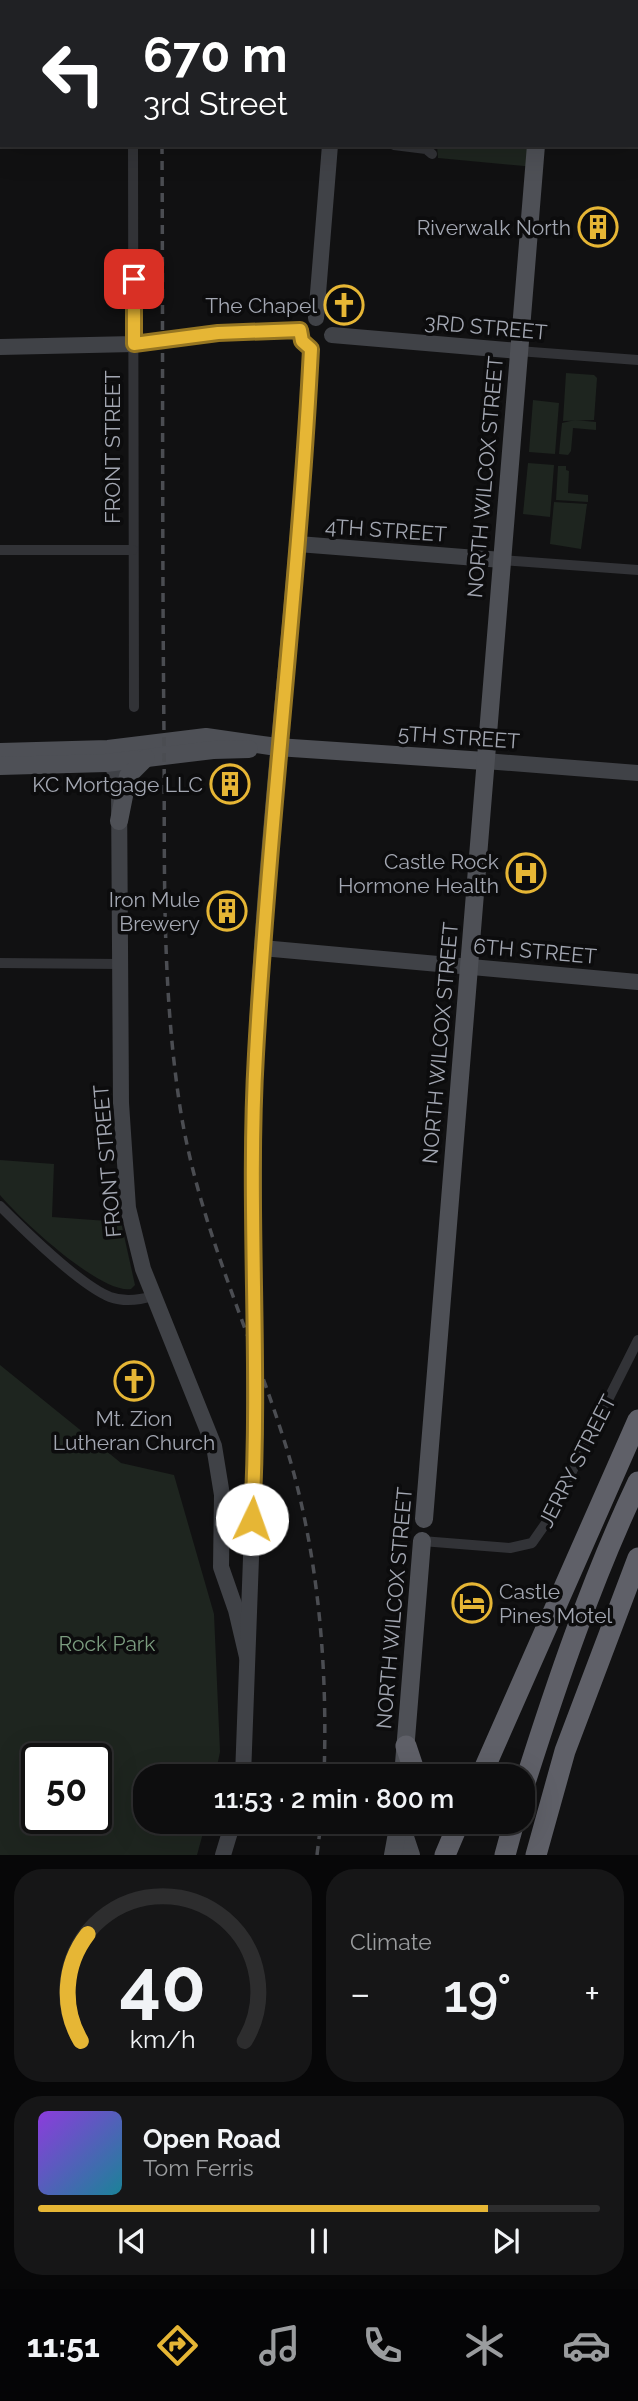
<!DOCTYPE html>
<html lang="en">
<head>
<meta charset="utf-8">
<style>
  body { margin:0; font-family:Raleway,sans-serif; background:#161617; color:#f1f3f6; height:100vh; display:flex; flex-direction:column; font-size:26px; white-space:nowrap }
  * { box-sizing:border-box; margin:0 }
  p { font-size:23px; color:#9a9c9e }
  .icon { flex:none; width:38px; height:38px; fill:none; stroke:currentColor; stroke-width:2; stroke-linecap:round; stroke-linejoin:round }
  .map { position:relative; height:1855px; overflow:hidden }
  .side { display:flex; flex-direction:column; gap:14px; padding:14px; background:#070708; flex:1 }
  .side>* { flex:none }
  .top-card { position:absolute; left:0px; top:0px; width:639px; height:147px; box-shadow:0 7px 28px #0002,0 0 0 2px #2d2d2e; background:#202124; color:#fff; overflow:hidden }
  .speed { position:absolute; left:21px; top:1743px; display:flex; gap:14px; font-size:35px; font-weight:700; text-align:center }
  .speed>* { display:grid; place-content:center; width:91px; height:91px; border-radius:50%; background:#0d0d0e; box-shadow:0 7px 28px #0002,0 0 0 2px #2d2d2e; line-height:1 }
  .speed .limit { border:4px solid #111; border-radius:10px; background:#fff; color:#111 }
  .pin { position:absolute; display:grid; place-items:center; width:60px; height:60px; color:#fff; margin:-30px; border-radius:14px; box-shadow:0 4px 10px #0006 }
  .me { position:absolute; width:77px; margin:-38px; rotate:3deg; stroke-linejoin:round; filter:drop-shadow(0 0 5px #0008) }
  .turn { display:flex; align-items:center; gap:24px; height:147px; padding:0 28px; font-size:32px }
  .turn .icon { width:91px; height:91px; stroke-width:2.5 }
  .turn b { display:block; font-size:49px; line-height:60px }
  .big { font-size:52px; font-weight:600; line-height:1.1 }
  .side .card { flex:1; display:flex; flex-direction:column; justify-content:center; gap:10px; min-width:0; padding:0 24px; border-radius:28px; background:#161617 }
  .side .dial { align-items:center; gap:0 }
  .dial svg { height:182px; overflow:visible; fill:none; stroke:#2d2d2e; stroke-width:7; stroke-linecap:round; text-anchor:middle }
  .dial text { fill:#f1f3f6; stroke:none }
  .song { display:flex; align-items:center; gap:21px }
  .cover { width:84px; height:84px; border-radius:10px; background:linear-gradient(135deg,hsl(270 70% 55%),hsl(190 70% 35%)) }
  .played { height:7px; border-radius:4px; background:linear-gradient(90deg,#e6b635 80%,#2d2d2e 80%) }
  .keys { display:flex; justify-content:space-around; direction:ltr }
  .heat { display:flex; justify-content:space-between; align-items:center; font-size:38px; direction:ltr }
  .side .tiles { flex:1; display:grid; gap:14px; grid-template-columns:1fr 1fr }
  .card:last-child { grid-column:span 2 }
  .trip { position:absolute; left:133px; top:1764px; width:402px; height:70px; border-radius:28px; background:#0d0d0e; box-shadow:0 7px 28px #0002,0 0 0 2px #2d2d2e; font-weight:600; line-height:70px; text-align:center }
  .tabs { display:flex; height:112px; justify-content:space-around; align-items:center; background:#050506; color:#9a9c9e }
  .tabs .icon { width:49px; height:49px }
  .tabs .current { color:#e6b635 }
  .tabs b { font-size:32px; color:#f1f3f6 }
  .map>svg:first-child { display:block }
  .green { fill:#1e251f; fill-rule:evenodd }
  .lines { fill:none; stroke-linecap:round; stroke-linejoin:round }
  .stream { stroke:#2b333a; stroke-width:3.5 }
  .street { stroke:#323337; stroke-width:10 }
  .secondary { stroke:#404247; stroke-width:16 }
  .primary { stroke:#4e5056; stroke-width:18 }
  .highway { stroke:#5f6068; stroke-width:21 }
  .rail { stroke:#4b4d52; stroke-width:3.5; stroke-dasharray:9 7; stroke-linecap:butt }
  .secondary-bridge { stroke:#404247; stroke-width:16 }
  .route-casing { stroke:#967622; stroke-width:18 }
  .route { stroke:#e6b635; stroke-width:12 }
  .labels { text-anchor:middle; dominant-baseline:central; stroke-width:7; stroke-linejoin:round; paint-order:stroke }
  .poi-label { font-size:21px; fill:#a3a7b2; stroke:#0c0c0d; text-anchor:end }
  .street-label { font-size:21px; fill:#a3a7b2; stroke:#0c0c0d }
  .park-label { font-size:21px; fill:#7b9c7f; stroke:#0c0c0d }
</style>
</head>
<body>
<div class="map">
<svg width="638" height="1855" viewBox="0 0 638 1855">
  <rect width="100%" height="100%" fill="#111112"/>
  <g class="green">
    <path d="M 437,145 L 536,145 L 535,167 L 438,158 Z"/>
    <path d="M 566,373 L 594,375 L 597,378 L 594,420 L 563,421 Z"/>
    <path d="M 533,400 L 559,403 L 555,454 L 529,452 Z"/>
    <path d="M 575,420 L 596,422 L 596,430 L 573,428 L 571,451 L 568,455 L 559,454 L 562,423 Z"/>
    <path d="M 528,463 L 554,465 L 550,517 L 523,514 Z"/>
    <path d="M 558,466 L 566,466 L 566,470 L 569,471 L 568,493 L 588,495 L 588,502 L 556,500 Z"/>
    <path d="M 554,502 L 587,504 L 581,549 L 550,544 Z"/>
    <path d="M 0,1160 L 54,1164 L 52,1217 L 121,1222 L 135,1285 L 131,1289 C 100,1294 20,1219 0,1195 Z"/>
    <path d="M 0,1365 L 121,1463 L 174,1475 L 214,1614 L 220,1752 L 215,1776 L 145,1776 L 145,1822 L 206,1822 L 197,1855 L 0,1855 ZM 37,1759 L 96,1759 L 96,1818 L 37,1818 Z"/>
  </g>
  <g class="lines">
    <g class="stream">
      <path d="M 406,0 L 408,2"/>
      <path d="M 637,134 L 638,134"/>
    </g>
    <g class="street">
      <path d="M 0,139 L 2,139"/>
      <path d="M 133,145 L 134,707"/>
      <path d="M 394,145 L 426,149 L 432,154"/>
      <path d="M 518,351 L 638,360"/>
      <path d="M 0,550 L 133,550"/>
      <path d="M 502,560 L 638,570"/>
      <path d="M 0,963 L 120,964"/>
      <path d="M 0,1206 C 24,1230 80,1285 110,1297 C 124,1302 140,1300 153,1296"/>
      <path d="M 422,1541 L 510,1548 L 532,1543 L 546,1523 L 638,1340"/>
    </g>
    <g class="secondary">
      <path d="M 342,2 L 342,0"/>
      <path d="M 316,318 L 330,145"/>
      <path d="M 332,335 L 518,351"/>
      <path d="M 0,347 L 134,344 L 218,333 L 300,330"/>
      <path d="M 298,544 L 502,560"/>
      <path d="M 102,756 L 112,762 L 119,788 L 121,1103 L 128,1208 L 143,1269 L 214,1446 L 222,1495 L 221,1567 L 236,1610 L 247,1657"/>
      <path d="M 485,761 L 638,773"/>
      <path d="M 262,948 L 638,982"/>
      <path d="M 254,1108 C 261,854 298,603 311,349"/>
      <path d="M 243,1776 L 254,1476"/>
      <path d="M 223,1855 L 233,1822"/>
    </g>
    <g class="primary">
      <path d="M 548,2 L 548,0"/>
      <path d="M 0,752 L 108,749 L 206,737 L 277,747 L 485,761"/>
      <path d="M 0,766 L 106,763 L 213,750 L 249,749"/>
      <path d="M 119,821 L 128,776 L 146,758"/>
      <path d="M 424,1519 L 536,145"/>
      <path d="M 403,1776 L 422,1541"/>
      <path d="M 400,1822 L 411,1855"/>
      <path d="M 393,1855 L 399,1822"/>
    </g>
    <g class="highway">
      <path d="M 406,1746 L 416,1776"/>
      <path d="M 481,1776 L 638,1420"/>
      <path d="M 523,1789 C 556,1685 591,1581 638,1482"/>
      <path d="M 445,1855 L 459,1822"/>
      <path d="M 505,1855 L 514,1822"/>
      <path d="M 536,1855 L 565,1751 L 638,1558"/>
    </g>
    <g class="rail">
      <path d="M 163,2 L 163,0"/>
      <path d="M 162,145 C 163,342 162,538 164,735 C 165,860 161,983 180,1107 C 198,1223 249,1329 284,1440 C 318,1546 328,1665 324,1776"/>
      <path d="M 317,1855 L 321,1822"/>
    </g>
    <path class="secondary-bridge" d="M 254,1476 L 254,1108"/>
  </g>
  <g class="lines">
    <g class="route-casing">
      <path id="route" d="M 134,279 L 134,344 L 218,333 L 300,330 L 302,341 L 311,349 C 299,585 269,818 256,1054 C 247,1208 261,1364 252,1519"/>
    </g>
    <use href="#route" class="route"/>
  </g>
  <defs>
    <g id="building-ring" transform="scale(2.0125)"><circle r="9.5" fill="#0c0c0d" stroke="#e6b635" stroke-width="1.5"/><path d="M-4-6H4V6H1V3H-1V6H-4ZM-2.5-4.3h1.7v1.8h-1.7ZM.8-4.3h1.7v1.8H.8ZM-2.5-1h1.7V.8h-1.7ZM.8-1h1.7V.8H.8Z" fill="#e6b635"/></g>
    <g id="church-ring" transform="scale(2.0125)"><circle r="9.5" fill="#0c0c0d" stroke="#e6b635" stroke-width="1.5"/><path d="M-1.2-6h2.4v3.5h3.3v2.4h-3.3V6h-2.4V-.1h-3.3v-2.4h3.3Z" fill="#e6b635"/></g>
    <g id="hospital-ring" transform="scale(2.0125)"><circle r="9.5" fill="#0c0c0d" stroke="#e6b635" stroke-width="1.5"/><path d="M-5-5h3v3.5h4V-5h3V5h-3V1.5h-4V5h-3Z" fill="#e6b635"/></g>
    <g id="hotel-ring" transform="scale(2.0125)"><circle r="9.5" fill="#0c0c0d" stroke="#e6b635" stroke-width="1.5"/><path d="M-6-4.5h1.5V1H6V5H4.5V3h-9V5H-6ZM-4 0a1.8 1.8 0 1 1 3.6 0ZM.5 0V-2.5h3Q6-2.5 6 0Z" fill="#e6b635"/></g>
  </defs>
  <g fill-rule="evenodd">
    <use href="#building-ring" x="598" y="227"/>
    <use href="#church-ring" x="344" y="305"/>
    <use href="#building-ring" x="230" y="784"/>
    <use href="#hospital-ring" x="526" y="873"/>
    <use href="#building-ring" x="227" y="911"/>
    <use href="#church-ring" x="134" y="1381"/>
    <use href="#hotel-ring" x="472" y="1603"/>
  </g>
  <g class="labels">
    <g class="poi-label">
      <text x="571" y="227">Riverwalk North</text>
      <text x="317" y="305">The Chapel</text>
      <text x="203" y="784">KC Mortgage LLC</text>
      <text x="499" y="861">Castle Rock<tspan x="499" dy="24">Hormone Health</tspan></text>
      <text x="200" y="899">Iron Mule<tspan x="200" dy="24">Brewery</tspan></text>
      <text x="134" y="1418" text-anchor="middle">Mt. Zion<tspan x="134" dy="24">Lutheran Church</tspan></text>
      <text x="499" y="1591" text-anchor="start">Castle<tspan x="499" dy="24">Pines Motel</tspan></text>
    </g>
    <g class="street-label">
      <text transform="translate(486 327) rotate(5)">3RD STREET</text>
      <text transform="translate(112 447) rotate(-90)">FRONT STREET</text>
      <text transform="translate(485 477) rotate(-85)">NORTH WILCOX STREET</text>
      <text transform="translate(386 530) rotate(4)">4TH STREET</text>
      <text transform="translate(459 737) rotate(4)">5TH STREET</text>
      <text transform="translate(535 951) rotate(5)">6TH STREET</text>
      <text transform="translate(440 1043) rotate(-85)">NORTH WILCOX STREET</text>
      <text transform="translate(107 1161) rotate(-95)">FRONT STREET</text>
      <text transform="translate(577 1461) rotate(-63)">JERRY STREET</text>
      <text transform="translate(394 1608) rotate(-85)">NORTH WILCOX STREET</text>
    </g>
    <g class="park-label">
      <text x="107" y="1643">Rock Park</text>
    </g>
  </g>
</svg>
<div class="speed"><div class="limit">50</div></div>
<div class="pin" style="left:134px;top:279px;background:#d93025"><svg class="icon" aria-label="arrive" viewBox="0 0 24 24"><path d="M6 21V4h12l-3 4 3 4H6"/></svg></div>
<svg class="me" style="left:252px;top:1519px" viewBox="-20 -20 40 40"><circle r="19" fill="#fff"/><path d="M0-13L10 11 0 6-10 11z" fill="#e6b635"/></svg>
<div class="trip">11:53 · 2 min · 800 m</div>
<div class="top-card">
<div class="turn"><svg class="icon" aria-label="left" viewBox="0 0 24 24"><path d="M17 20v-9H6M10 6l-5 5 5 5"/></svg><div><b>670 m</b>3rd Street</div></div>
</div>
</div>
<section class="side">
<div class="tiles">
<div class="card dial"><svg viewBox="0 0 100 80">
<path d="M14 69A42 42 0 1 1 86 69"/>
<path d="M14 69A42 42 0 0 1 17 22" stroke="#e6b635"/>
<text x="50" y="56" font-size="32" font-weight="700">40</text>
<text x="50" y="72" font-size="11">km/h</text>
</svg></div>
<div class="card"><p>Climate</p>
<div class="heat"><a>−</a><b class="big">19°</b><a>+</a></div>
</div>
<div class="card">
<div class="song"><i class="cover"></i><div><b>Open Road</b><p>Tom Ferris</p></div></div>
<div class="played"></div>
<div class="keys"><svg class="icon" aria-label="previous" viewBox="0 0 24 24"><path d="M18 5L8 12l10 7zM5 5v14"/></svg><svg class="icon" aria-label="pause" viewBox="0 0 24 24"><path d="M8 5v14M16 5v14"/></svg><svg class="icon" aria-label="next" viewBox="0 0 24 24"><path d="M6 5l10 7-10 7zM19 5v14"/></svg></div>
</div>
</div>
</section>
<nav class="tabs">
<b>11:51</b>
<svg class="icon current" aria-label="directions" viewBox="0 0 24 24"><path d="M12 3l9 9-9 9-9-9zM9 14v-3h6M13 9l2 2-2 2"/></svg>
<svg class="icon" aria-label="music" viewBox="0 0 24 24"><path d="M9 18V5l10-2v13"/><circle cx="6" cy="18" r="3"/><circle cx="16" cy="16" r="3"/></svg>
<svg class="icon" aria-label="phone" viewBox="0 0 24 24"><path d="M5 4h4l2 5-3 2q2 4 5 5l2-3 5 2v4C11 20 4 13 5 4z"/></svg>
<svg class="icon" aria-label="climate" viewBox="0 0 24 24"><path d="M12 3v18M4 7l16 10M4 17L20 7"/></svg>
<svg class="icon" aria-label="car" viewBox="0 0 24 24"><path d="M5 17H2v-5l4-1 3-4h7l3 4 3 1v5h-3M9 17h6M6 11h13"/><circle cx="7" cy="17" r="2"/><circle cx="17" cy="17" r="2"/></svg>
</nav>
</body>
</html>
